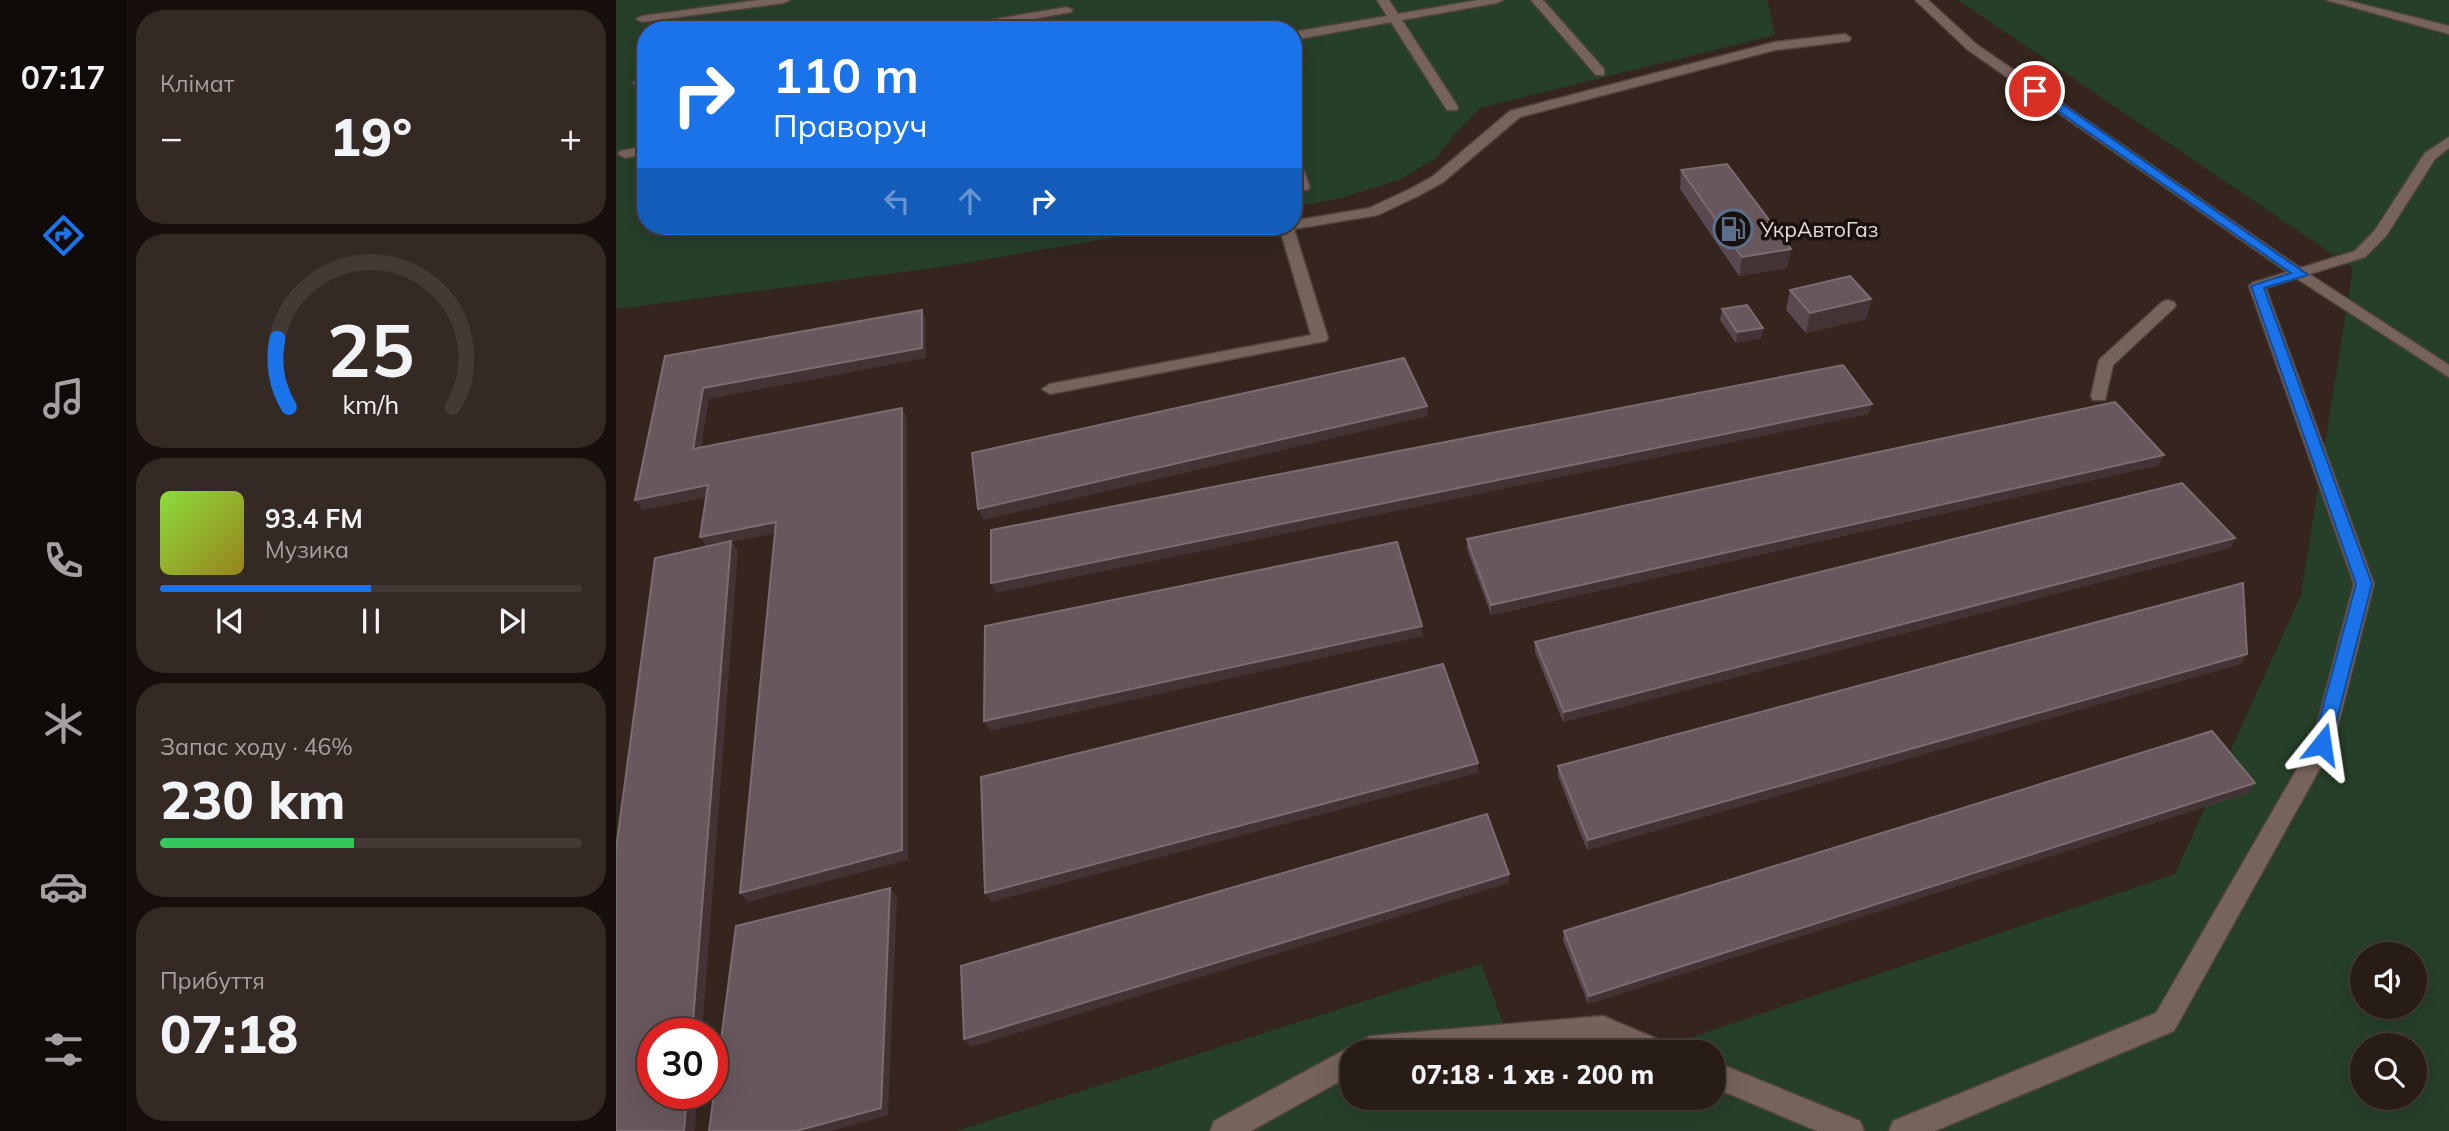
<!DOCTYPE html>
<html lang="uk">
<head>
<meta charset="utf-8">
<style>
  body { margin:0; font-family:Mulish,sans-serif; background:#342923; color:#f1f3f6; height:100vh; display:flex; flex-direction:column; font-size:26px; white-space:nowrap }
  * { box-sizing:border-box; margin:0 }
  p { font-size:23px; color:#a5a1a1 }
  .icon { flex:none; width:38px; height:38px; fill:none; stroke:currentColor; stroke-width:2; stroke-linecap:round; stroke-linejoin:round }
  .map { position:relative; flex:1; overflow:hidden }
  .panel { display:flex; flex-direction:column; gap:10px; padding:10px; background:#160f0c; width:490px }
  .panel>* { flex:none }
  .banner { position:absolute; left:21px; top:21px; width:665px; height:214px; border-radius:28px; box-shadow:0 7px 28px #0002,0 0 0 2px #443a35; background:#1a73e8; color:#fff; overflow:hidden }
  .buttons { position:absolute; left:1734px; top:942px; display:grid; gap:14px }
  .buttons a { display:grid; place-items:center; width:77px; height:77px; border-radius:50%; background:#281c16; box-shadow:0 7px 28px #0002,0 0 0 2px #443a35; font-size:35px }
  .speed { position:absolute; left:21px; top:1018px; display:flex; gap:14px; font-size:35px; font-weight:700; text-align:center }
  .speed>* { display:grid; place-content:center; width:91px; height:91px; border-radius:50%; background:#281c16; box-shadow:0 7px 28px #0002,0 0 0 2px #443a35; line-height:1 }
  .speed .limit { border:10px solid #d22; background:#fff; color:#111 }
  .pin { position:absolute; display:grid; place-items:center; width:60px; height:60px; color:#fff; margin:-30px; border:4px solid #fff; border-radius:50%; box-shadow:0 2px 7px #0007 }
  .me { position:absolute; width:77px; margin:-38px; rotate:15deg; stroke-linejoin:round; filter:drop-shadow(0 0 5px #0008) }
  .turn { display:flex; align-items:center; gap:24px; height:147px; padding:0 21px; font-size:32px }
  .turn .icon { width:91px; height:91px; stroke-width:2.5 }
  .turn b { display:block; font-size:49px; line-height:60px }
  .lanes { display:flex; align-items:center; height:66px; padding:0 21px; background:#0003; justify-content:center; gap:35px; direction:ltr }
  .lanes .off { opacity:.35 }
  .big { font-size:52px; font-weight:800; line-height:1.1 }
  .panel .card { flex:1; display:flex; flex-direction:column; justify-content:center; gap:10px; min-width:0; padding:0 24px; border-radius:28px; background:#342923 }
  .panel .dial { align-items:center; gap:0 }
  .dial svg { height:182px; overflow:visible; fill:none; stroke:#443a35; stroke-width:7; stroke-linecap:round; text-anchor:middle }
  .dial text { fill:#f1f3f6; stroke:none }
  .song { display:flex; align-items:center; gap:21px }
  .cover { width:84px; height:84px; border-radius:10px; background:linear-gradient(135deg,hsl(90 70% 55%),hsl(50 70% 35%)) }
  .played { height:7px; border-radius:4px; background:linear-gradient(90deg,#1a73e8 50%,#443a35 50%) }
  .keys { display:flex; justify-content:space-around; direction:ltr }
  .heat { display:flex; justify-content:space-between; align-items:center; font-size:38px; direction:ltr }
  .charge { height:10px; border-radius:5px; background:linear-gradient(90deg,#34c759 46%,#443a35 0) }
  .trip { position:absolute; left:724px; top:1040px; width:385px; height:70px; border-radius:28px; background:#281c16; box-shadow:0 7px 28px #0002,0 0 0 2px #443a35; font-weight:800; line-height:70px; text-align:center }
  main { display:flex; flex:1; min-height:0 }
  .tabs { display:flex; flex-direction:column; width:126px; justify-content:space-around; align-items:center; background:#100b09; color:#a5a1a1 }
  .tabs .icon { width:49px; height:49px }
  .tabs .selected { color:#1a73e8 }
  .tabs b { font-size:32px; color:#f1f3f6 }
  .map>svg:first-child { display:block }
  .green { fill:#263f29; fill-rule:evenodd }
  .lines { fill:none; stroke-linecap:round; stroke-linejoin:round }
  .service-casing { stroke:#50433d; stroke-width:3 }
  .minor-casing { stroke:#50433d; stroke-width:3 }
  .tertiary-casing { stroke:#50433d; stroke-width:3 }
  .service { fill:#76635b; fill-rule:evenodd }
  .minor { fill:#76635b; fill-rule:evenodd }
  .tertiary { fill:#76635b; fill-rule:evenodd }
  .wall { fill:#59484f }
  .shaded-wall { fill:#443335 }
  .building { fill:#68585d; stroke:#7b6c70; stroke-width:2 }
  .route { fill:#1a73e8; stroke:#114b97; stroke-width:2 }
  .labels { text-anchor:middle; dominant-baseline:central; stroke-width:7; stroke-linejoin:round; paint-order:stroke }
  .far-poi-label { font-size:21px; fill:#e5dad5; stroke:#17100d; text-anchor:start }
</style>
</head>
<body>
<main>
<nav class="tabs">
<b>07:17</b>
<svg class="icon selected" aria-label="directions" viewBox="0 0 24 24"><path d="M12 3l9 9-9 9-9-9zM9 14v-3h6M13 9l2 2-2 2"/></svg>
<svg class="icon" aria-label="music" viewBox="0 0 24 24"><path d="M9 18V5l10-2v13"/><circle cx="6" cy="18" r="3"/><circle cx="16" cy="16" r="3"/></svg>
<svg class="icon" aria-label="phone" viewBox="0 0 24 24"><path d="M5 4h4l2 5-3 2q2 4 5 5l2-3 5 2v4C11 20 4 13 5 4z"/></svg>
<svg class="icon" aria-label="climate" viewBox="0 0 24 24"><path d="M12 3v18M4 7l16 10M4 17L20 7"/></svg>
<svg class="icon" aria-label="car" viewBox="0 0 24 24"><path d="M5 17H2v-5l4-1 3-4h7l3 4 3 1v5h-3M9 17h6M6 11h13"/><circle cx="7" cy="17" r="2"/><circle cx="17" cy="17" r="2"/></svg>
<svg class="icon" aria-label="filters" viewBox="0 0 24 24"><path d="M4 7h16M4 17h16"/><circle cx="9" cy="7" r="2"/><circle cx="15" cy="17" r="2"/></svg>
</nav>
<section class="panel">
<div class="card"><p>Клімат</p>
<div class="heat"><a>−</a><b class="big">19°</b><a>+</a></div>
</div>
<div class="card dial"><svg viewBox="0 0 100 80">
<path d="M14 69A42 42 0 1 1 86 69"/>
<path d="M14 69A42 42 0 0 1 9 39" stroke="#1a73e8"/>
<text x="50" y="56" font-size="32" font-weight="700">25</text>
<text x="50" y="72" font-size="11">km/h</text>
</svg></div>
<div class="card">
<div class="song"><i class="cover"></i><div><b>93.4 FM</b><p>Музика</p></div></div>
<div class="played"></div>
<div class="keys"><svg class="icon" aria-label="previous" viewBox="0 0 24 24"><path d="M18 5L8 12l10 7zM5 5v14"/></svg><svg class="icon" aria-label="pause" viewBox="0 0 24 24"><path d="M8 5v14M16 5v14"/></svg><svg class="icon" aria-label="next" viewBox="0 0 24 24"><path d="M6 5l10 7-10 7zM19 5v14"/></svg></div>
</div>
<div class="card"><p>Запас ходу · 46%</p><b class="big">230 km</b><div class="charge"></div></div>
<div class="card"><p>Прибуття</p><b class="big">07:18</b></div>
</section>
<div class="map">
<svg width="1833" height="1131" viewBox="0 0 1833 1131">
  <rect width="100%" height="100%" fill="#35251e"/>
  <g class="green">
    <path d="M 0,0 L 1151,0 L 1159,35 L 864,108 L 841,131 L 820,158 L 783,180 L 721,199 L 677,207 L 677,30 L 30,30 L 30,226 L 566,226 L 326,267 L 0,309 Z"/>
    <path d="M 1342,0 L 1833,0 L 1833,1131 L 340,1131 L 865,964 L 898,1052 L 737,1052 L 737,1097 L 1097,1097 L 1097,1052 L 1032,1052 L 1559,874 L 1685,595 L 1737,268 ZM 1746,954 L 1799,954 L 1799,1006 L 1746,1006 ZM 1746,1045 L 1799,1045 L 1799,1097 L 1746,1097 Z"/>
  </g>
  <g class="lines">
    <g class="service-casing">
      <g id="service">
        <path d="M 142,0 L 174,0 L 168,3 L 26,22 L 20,19 L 26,16 Z"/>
        <path d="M 761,0 L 773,0 L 782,14 L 862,0 L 887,0 L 881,3 L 786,20 L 842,107 L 841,110 L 831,110 L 775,22 L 677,40 L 677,32 L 771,16 Z"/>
        <path d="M 915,0 L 927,0 L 988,69 L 988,75 L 980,75 Z"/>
        <path d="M 1710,0 L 1729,0 L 1833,26 L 1833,34 Z"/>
        <path d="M 451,7 L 457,10 L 455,12 L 358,30 L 331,30 L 337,26 Z"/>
        <path d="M 1229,34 L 1235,38 L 1233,41 L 1159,50 L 904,117 L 826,183 L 802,196 L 762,215 L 678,229 L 712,338 L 710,341 L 434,394 L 426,389 L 434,384 L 695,335 L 663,226 L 677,226 L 677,221 L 753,208 L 792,190 L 816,177 L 894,111 L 1159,42 Z"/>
        <path d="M 30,78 L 30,86 L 23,87 L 17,83 Z"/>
        <path d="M 1833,137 L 1833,148 L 1819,159 L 1770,236 L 1749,257 L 1646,289 L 1636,289 L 1633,286 L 1636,283 L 1739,251 L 1759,230 L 1809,153 Z"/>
        <path d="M 30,146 L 30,154 L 9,158 L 2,154 L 4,151 Z"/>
        <path d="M 677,157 L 684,161 L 694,187 L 692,190 L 682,190 L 680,187 Z"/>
        <path d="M 1552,300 L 1558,302 L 1560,305 L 1558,308 L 1497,365 L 1489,400 L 1477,400 L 1475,396 L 1483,360 L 1546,302 Z"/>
      </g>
    </g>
    <g class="minor-casing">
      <g id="minor">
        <path d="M 1641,281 L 1649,286 L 1758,584 L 1717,745 L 1558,1031 L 1319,1131 L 1273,1131 L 1277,1121 L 1540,1013 L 1696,743 L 1738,584 L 1633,286 Z"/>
        <path d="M 987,1016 L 1051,1043 L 1055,1052 L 1011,1052 L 987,1042 L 870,1052 L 737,1052 L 737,1074 L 635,1131 L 594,1131 L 598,1121 L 754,1036 Z"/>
        <path d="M 1097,1061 L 1244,1121 L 1248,1131 L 1201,1131 L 1097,1087 Z"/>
      </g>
    </g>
    <g class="tertiary-casing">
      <path id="tertiary" d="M 1299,0 L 1312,0 L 1360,44 L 1690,272 L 1833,365 L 1833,377 L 1680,278 L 1352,50 Z"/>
    </g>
    <use href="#service" class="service"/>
    <use href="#minor" class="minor"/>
    <use href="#tertiary" class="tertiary"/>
  </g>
  <g class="wall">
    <path d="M 1065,170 L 1171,268 L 1123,276 L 1064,189 Z"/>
    <path d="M 1174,290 L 1255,299 L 1250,319 L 1190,333 L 1170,310 Z"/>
    <path d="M 1106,309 L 1147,328 L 1145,338 L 1120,343 L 1104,320 Z"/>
    <path d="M 1543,465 L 875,615 L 851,549 L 851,539 Z"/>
    <path d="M 1619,538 L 1614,548 L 947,722 L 919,652 L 919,642 Z"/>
    <path d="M 1631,654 L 1624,664 L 971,850 L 942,776 L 942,766 Z"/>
    <path d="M 1632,793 L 972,1004 L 947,940 L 948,931 Z"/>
  </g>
  <g class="shaded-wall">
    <path d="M 1175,249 L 1171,268 L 1123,276 L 1126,257 Z"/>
    <path d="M 1255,299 L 1250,319 L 1190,333 L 1194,313 Z"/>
    <path d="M 306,310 L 310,320 L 310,358 L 93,399 L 83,459 L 77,449 L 87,388 Z"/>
    <path d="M 1147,328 L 1145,338 L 1120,343 L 1121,332 Z"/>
    <path d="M 1256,404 L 1253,414 L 380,593 L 375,583 Z"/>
    <path d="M 811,406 L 812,416 L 367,520 L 362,509 Z"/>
    <path d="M 286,408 L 291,418 L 292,860 L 132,902 L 124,893 Z"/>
    <path d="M 1548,455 L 1543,465 L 875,615 L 875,605 Z"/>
    <path d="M 92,485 L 99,496 L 27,510 L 19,500 Z"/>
    <path d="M 160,522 L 166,532 L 116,542 L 122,551 L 86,1034 L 76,1034 L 91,548 L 84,537 Z"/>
    <path d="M 1619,538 L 1614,548 L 947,722 L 948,712 Z"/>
    <path d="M 806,626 L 807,636 L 374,731 L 368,721 Z"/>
    <path d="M 1631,654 L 1624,664 L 971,850 L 972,840 Z"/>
    <path d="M 862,763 L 862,773 L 375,902 L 369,893 Z"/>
    <path d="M 1639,783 L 1632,793 L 972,1004 L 973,996 Z"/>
    <path d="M 893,874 L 893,883 L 355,1047 L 348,1039 Z"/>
    <path d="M 274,888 L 281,897 L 272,1115 L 216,1131 L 180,1131 Z"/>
    <path d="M 71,1094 L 81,1094 L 79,1131 L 68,1131 Z"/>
  </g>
  <g class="building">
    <path d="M 1111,164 L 1175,249 L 1126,257 L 1065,170 Z"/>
    <path d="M 1234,276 L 1255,299 L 1194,313 L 1174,290 Z"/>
    <path d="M 1131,305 L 1147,328 L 1121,332 L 1106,309 Z"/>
    <path d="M 306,310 L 306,348 L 87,388 L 77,449 L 286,408 L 286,850 L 124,893 L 160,522 L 84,537 L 92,485 L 19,500 L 49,356 Z"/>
    <path d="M 788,358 L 811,406 L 362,509 L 356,453 Z"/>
    <path d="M 1227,365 L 1256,404 L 375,583 L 375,530 Z"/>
    <path d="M 1499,402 L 1548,455 L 875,605 L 851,539 Z"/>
    <path d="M 1566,483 L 1619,538 L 948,712 L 919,642 Z"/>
    <path d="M 115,541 L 76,1034 L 37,1034 L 37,1094 L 71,1094 L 68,1131 L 0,1131 L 0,849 L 39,558 Z"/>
    <path d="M 781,542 L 806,626 L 368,721 L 369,626 Z"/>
    <path d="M 1627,583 L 1631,654 L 972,840 L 942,766 Z"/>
    <path d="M 827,664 L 862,763 L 369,893 L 365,777 Z"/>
    <path d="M 1596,731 L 1639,783 L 973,996 L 948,931 Z"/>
    <path d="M 871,814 L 893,874 L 348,1039 L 345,966 Z"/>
    <path d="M 274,888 L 265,1108 L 180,1131 L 93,1131 L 120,926 Z"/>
  </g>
  <path class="route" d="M 1416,88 L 1423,88 L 1692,275 L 1648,288 L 1756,584 L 1713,750 L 1706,752 L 1700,750 L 1697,744 L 1740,584 L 1635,286 L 1675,273 L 1416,93 Z"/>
  <defs>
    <g id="fuel-ring" transform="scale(2.0125)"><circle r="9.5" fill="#17100d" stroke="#5c6f8a" stroke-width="1.5"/><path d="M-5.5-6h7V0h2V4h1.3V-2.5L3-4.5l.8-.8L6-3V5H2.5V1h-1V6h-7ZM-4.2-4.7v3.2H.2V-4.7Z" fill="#5c6f8a"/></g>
  </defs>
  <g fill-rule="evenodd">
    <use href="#fuel-ring" x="1117" y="229"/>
  </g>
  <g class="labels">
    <g class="far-poi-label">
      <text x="1144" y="229">УкрАвтоГаз</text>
    </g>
  </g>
</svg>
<div class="buttons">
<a><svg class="icon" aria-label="sound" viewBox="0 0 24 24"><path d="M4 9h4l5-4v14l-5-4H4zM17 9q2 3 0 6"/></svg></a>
<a><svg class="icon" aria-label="search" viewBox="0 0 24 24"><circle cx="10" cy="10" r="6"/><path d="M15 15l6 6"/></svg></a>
</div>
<div class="speed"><div class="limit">30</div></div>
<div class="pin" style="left:1419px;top:91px;background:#d93025"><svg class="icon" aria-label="arrive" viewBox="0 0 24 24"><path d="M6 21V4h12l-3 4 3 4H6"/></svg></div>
<svg class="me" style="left:1706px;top:744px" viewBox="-20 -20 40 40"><path d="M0-17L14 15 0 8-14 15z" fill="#1a73e8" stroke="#fff" stroke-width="4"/></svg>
<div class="trip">07:18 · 1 хв · 200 m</div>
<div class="banner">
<div class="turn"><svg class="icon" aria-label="right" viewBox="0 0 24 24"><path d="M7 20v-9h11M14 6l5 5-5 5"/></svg><div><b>110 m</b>Праворуч</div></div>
<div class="lanes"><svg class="icon off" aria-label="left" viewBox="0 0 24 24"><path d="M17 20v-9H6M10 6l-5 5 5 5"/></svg><svg class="icon off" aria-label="ahead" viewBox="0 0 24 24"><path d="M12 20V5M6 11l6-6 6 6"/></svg><svg class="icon" aria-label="right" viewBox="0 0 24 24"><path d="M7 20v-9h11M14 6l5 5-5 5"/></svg></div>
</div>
</div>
</main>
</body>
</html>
